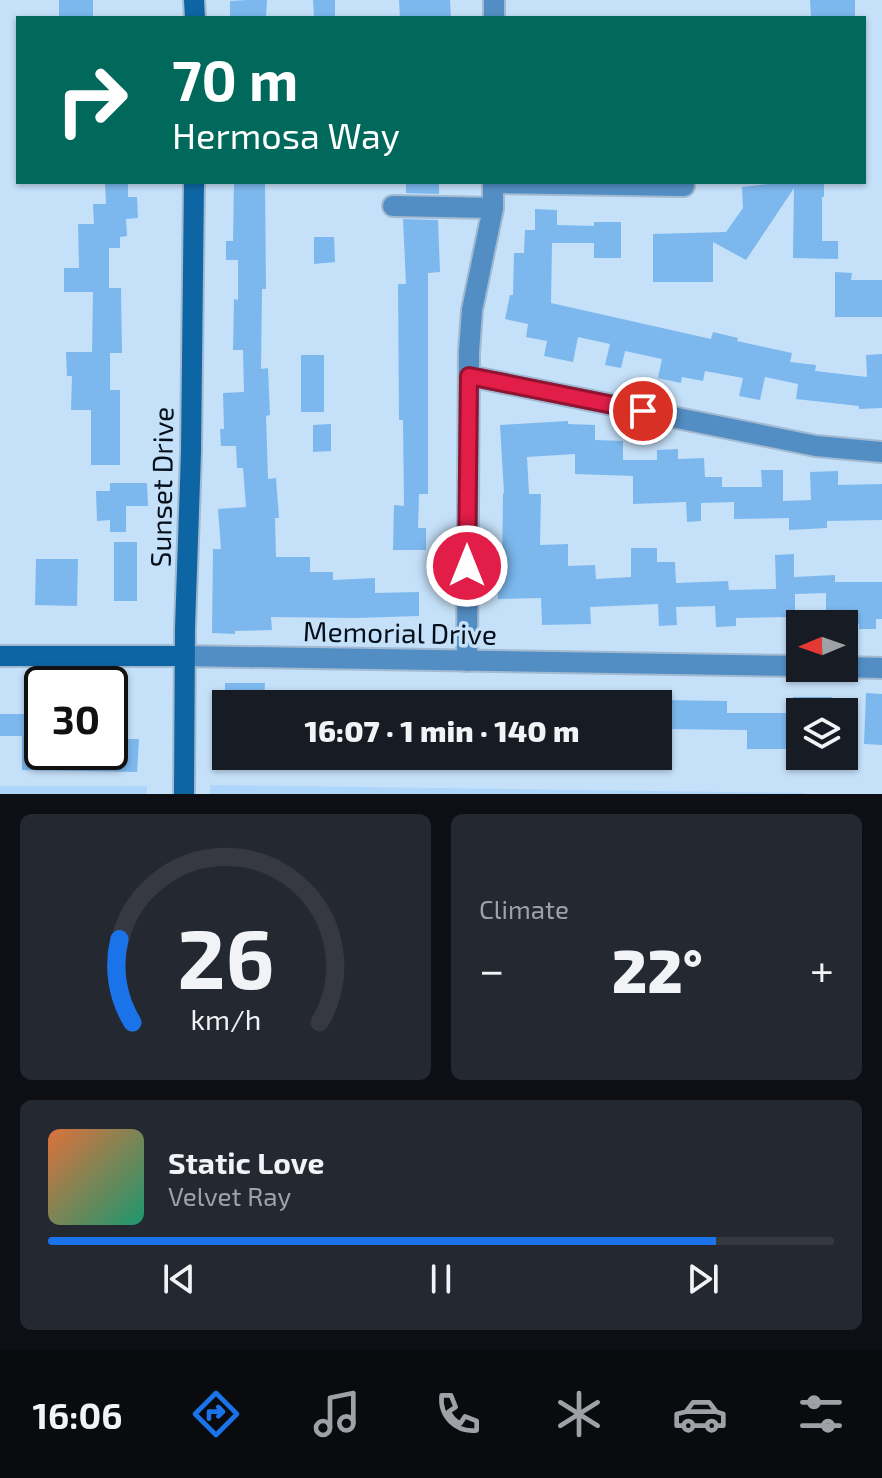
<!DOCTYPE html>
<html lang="en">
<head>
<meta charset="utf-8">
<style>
  body { margin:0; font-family:"Exo 2",sans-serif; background:#242831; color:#f1f3f6; height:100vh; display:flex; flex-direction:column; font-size:30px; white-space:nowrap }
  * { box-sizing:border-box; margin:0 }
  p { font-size:26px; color:#9ea1a6 }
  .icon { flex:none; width:44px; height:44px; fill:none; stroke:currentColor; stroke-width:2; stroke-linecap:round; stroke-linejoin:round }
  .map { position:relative; height:794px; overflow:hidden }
  .side { display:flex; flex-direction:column; gap:20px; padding:20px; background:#0d0f14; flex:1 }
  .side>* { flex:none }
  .guide { position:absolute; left:16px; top:16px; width:850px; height:168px; border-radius:0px; box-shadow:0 2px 6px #0004; background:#00695c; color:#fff; overflow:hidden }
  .needle { width:52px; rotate:268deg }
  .fabs { position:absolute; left:786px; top:610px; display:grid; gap:16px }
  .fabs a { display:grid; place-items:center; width:72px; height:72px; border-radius:0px; background:#171b24; box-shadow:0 2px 6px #0004; font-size:40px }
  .speed { position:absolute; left:24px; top:666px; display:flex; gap:16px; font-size:40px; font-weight:700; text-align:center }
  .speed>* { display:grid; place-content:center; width:104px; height:104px; border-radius:50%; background:#171b24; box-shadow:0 2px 6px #0004; line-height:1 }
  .speed .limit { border:4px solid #111; border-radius:12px; background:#fff; color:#111 }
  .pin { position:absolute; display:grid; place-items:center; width:68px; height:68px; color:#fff; margin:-34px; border:4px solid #fff; border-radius:50%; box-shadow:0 2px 8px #0007 }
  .me { position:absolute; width:88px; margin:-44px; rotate:0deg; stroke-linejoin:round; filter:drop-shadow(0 0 6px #0008) }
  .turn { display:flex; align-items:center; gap:28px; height:168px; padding:0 24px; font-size:36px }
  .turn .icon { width:104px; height:104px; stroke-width:2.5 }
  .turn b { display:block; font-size:56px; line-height:68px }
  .big { font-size:60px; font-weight:800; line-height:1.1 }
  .side .tile { flex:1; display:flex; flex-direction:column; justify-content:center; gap:12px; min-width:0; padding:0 28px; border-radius:12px; background:#242831 }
  .side .dial { align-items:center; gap:0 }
  .dial svg { height:208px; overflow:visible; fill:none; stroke:#363941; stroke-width:7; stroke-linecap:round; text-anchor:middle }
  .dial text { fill:#f1f3f6; stroke:none }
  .song { display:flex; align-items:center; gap:24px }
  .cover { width:96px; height:96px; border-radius:12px; background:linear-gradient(135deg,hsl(20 70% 55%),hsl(160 70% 35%)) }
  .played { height:8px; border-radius:4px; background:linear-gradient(90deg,#1a73e8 85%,#363941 85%) }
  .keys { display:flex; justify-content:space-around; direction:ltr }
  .heat { display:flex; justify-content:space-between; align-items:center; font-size:44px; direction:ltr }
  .side .tiles { flex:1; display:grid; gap:20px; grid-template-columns:1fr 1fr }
  .tile:last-child { grid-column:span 2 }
  .trip { position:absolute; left:212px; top:690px; width:460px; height:80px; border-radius:0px; background:#171b24; box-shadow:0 2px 6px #0004; font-weight:800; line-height:80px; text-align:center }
  .dock { display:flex; height:128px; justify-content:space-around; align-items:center; background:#090b0e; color:#9ea1a6 }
  .dock .icon { width:56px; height:56px }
  .dock .selected { color:#1a73e8 }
  .dock b { font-size:36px; color:#f1f3f6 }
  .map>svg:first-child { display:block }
  .built { fill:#aed5fa }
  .building { fill:#7cb8ee }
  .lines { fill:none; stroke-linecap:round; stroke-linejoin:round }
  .street-casing { stroke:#a2bad1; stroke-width:24 }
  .secondary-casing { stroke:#a2bad1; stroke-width:24 }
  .street { stroke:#528ec3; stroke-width:20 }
  .secondary { stroke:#0e65a3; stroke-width:20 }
  .route-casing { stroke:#92132f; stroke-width:20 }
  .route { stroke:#e11d48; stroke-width:14 }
  .labels { text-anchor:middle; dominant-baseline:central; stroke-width:7; stroke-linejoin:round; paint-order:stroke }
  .street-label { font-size:28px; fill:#040f19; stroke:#c5e0f9 }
</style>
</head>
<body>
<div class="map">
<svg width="882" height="794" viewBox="0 0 882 794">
  <rect width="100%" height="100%" fill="#c5e0f9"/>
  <g class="built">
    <path d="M 210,785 L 806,793 L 806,794 L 210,794 Z"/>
    <rect x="0" y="786" width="147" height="8"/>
  </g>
  <g class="building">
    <rect x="59" y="0" width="34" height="18"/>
    <path d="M 248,0 L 267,0 L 266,18 L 230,18 L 230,1 Z"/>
    <path d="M 313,0 L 335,0 L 335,18 L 314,18 Z"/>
    <path d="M 399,0 L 450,0 L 451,18 L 400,18 Z"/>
    <path d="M 810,0 L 855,0 L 855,18 L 811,18 Z"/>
    <path d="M 105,182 L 128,182 L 128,197 L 137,197 L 138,218 L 126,219 L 127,236 L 120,237 L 120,248 L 109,248 L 109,288 L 121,288 L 122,353 L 110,353 L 110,390 L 120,390 L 120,465 L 91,465 L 91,410 L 71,410 L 72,376 L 67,376 L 66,352 L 92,352 L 93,292 L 64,292 L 64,268 L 79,268 L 78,224 L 94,224 L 93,204 L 106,204 Z"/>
    <path d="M 234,182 L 265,182 L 266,289 L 262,289 L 261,369 L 268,368 L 270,415 L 266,416 L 268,479 L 276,478 L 279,518 L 275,518 L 276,557 L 310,557 L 310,572 L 333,572 L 333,580 L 375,578 L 375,593 L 419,592 L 419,616 L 355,618 L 271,617 L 272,630 L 235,631 L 235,634 L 212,633 L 213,549 L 221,549 L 218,509 L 246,507 L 243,468 L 237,468 L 236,446 L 221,446 L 220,429 L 224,429 L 223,393 L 244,392 L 243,350 L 233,350 L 234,299 L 238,300 L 238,260 L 226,260 L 226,241 L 233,241 Z"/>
    <path d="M 406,182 L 439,182 L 439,194 L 406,193 Z"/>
    <path d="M 786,182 L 824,182 L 824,197 L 822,197 L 822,241 L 838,241 L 838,259 L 793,258 L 794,188 L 746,260 L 713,242 L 713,282 L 653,282 L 653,234 L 726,232 L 743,208 L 742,187 Z"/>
    <path d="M 535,209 L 557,210 L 557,225 L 594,226 L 594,222 L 621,222 L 621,258 L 594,258 L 594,243 L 552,243 L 551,303 L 711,339 L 713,332 L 738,338 L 737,341 L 792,353 L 790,362 L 816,365 L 815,371 L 867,377 L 866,355 L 882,354 L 882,408 L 859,409 L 859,406 L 796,399 L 798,384 L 765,377 L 760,400 L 739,396 L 743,378 L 705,371 L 703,381 L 682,377 L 681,383 L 658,378 L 662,359 L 625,351 L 621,368 L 605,365 L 610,344 L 578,337 L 573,362 L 544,356 L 547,341 L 526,337 L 528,324 L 505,319 L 510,295 L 513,295 L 514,253 L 524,253 L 525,230 L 535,230 Z"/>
    <path d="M 403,219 L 438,220 L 440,272 L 428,273 L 428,494 L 419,494 L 418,528 L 426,528 L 426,550 L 393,550 L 394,505 L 404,506 L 403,420 L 399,420 L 398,284 L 406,284 Z"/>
    <path d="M 314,237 L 334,237 L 335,262 L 314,264 Z"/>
    <path d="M 835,272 L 852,273 L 851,280 L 882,280 L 882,317 L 835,317 Z"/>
    <rect x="301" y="355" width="23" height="57"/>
    <path d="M 568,421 L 568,424 L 595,425 L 595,440 L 623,441 L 623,460 L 657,460 L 657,450 L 678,449 L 678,459 L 704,458 L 705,477 L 722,477 L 722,487 L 762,487 L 761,470 L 783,470 L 783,501 L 811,500 L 810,472 L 838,471 L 838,485 L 882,484 L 882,520 L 827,521 L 827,528 L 789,530 L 789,518 L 734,519 L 734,502 L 701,503 L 701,521 L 687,522 L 686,502 L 633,504 L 633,476 L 575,474 L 575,454 L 527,457 L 529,494 L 541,494 L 540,545 L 568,544 L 568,566 L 595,565 L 596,579 L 631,577 L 631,548 L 657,548 L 657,562 L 675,562 L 676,583 L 728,581 L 729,590 L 776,589 L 775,555 L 794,554 L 794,577 L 835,575 L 835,582 L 882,582 L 882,619 L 876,619 L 876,629 L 859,629 L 859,624 L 826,624 L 826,593 L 795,594 L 795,617 L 736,618 L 736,626 L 716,627 L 715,606 L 676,607 L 677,625 L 659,626 L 658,604 L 590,607 L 591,624 L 542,625 L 541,598 L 498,599 L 497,572 L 502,572 L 503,493 L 504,493 L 500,425 Z"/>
    <path d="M 331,424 L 331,451 L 313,452 L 313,425 Z"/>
    <path d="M 110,483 L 147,483 L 148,506 L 126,506 L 126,532 L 110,532 L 110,520 L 97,521 L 96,491 L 110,491 Z"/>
    <rect x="114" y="542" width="23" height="59"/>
    <path d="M 36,559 L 78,559 L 77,606 L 35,605 Z"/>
    <path d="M 225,683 L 265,683 L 264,704 L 225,704 Z"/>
    <path d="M 866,693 L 882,694 L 882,745 L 864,744 Z"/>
    <rect x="793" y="697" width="39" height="15"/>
    <path d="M 662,700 L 727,701 L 727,713 L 800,713 L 800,749 L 747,749 L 747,730 L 661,729 Z"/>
    <path d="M 0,714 L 42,714 L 42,752 L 110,752 L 110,739 L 139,739 L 137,772 L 22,770 L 22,736 L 0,736 Z"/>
  </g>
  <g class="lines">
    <g class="street-casing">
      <g id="street">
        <path d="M 494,18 L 494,0"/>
        <path d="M 493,183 L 684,186"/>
        <path d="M 393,206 L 493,208"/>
        <path d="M 469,376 L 816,446 L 882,452"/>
        <path d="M 185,656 L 800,666"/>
        <path d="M 467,661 L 469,352 L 472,310 L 493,208 L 493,182"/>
        <path d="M 844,667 L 882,668"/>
      </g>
    </g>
    <g class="secondary-casing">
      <g id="secondary">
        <path d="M 194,0 L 195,18"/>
        <path d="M 0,656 L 185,656"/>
        <path d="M 184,794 L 185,628 L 191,452 L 194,182"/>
      </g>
    </g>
    <use href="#street" class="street"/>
    <use href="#secondary" class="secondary"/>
  </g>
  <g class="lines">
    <g class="route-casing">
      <path id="route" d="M 467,566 L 469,376 L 643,411"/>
    </g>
    <use href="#route" class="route"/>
  </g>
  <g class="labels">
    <g class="street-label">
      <text transform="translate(161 487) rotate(-89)">Sunset Drive</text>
      <text transform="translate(400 632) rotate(1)">Memorial Drive</text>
    </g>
  </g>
</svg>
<div class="fabs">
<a><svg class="needle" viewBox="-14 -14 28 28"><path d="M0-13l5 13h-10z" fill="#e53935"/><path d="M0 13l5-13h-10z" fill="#9ea1a6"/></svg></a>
<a><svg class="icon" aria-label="layers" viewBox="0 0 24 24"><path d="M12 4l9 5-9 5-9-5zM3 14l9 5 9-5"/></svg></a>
</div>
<div class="speed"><div class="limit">30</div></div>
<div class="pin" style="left:643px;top:411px;background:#d93025"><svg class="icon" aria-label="arrive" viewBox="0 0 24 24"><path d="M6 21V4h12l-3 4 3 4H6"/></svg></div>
<svg class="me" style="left:467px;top:566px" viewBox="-20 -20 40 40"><circle r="17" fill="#e11d48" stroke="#fff" stroke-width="3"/><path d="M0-11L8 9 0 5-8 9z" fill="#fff"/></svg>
<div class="trip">16:07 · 1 min · 140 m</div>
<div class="guide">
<div class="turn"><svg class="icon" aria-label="right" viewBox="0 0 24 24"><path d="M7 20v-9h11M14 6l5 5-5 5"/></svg><div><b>70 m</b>Hermosa Way</div></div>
</div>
</div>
<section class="side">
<div class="tiles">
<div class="tile dial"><svg viewBox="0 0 100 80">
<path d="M14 69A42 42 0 1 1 86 69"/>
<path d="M14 69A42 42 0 0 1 9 37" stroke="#1a73e8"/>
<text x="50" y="56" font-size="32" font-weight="700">26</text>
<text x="50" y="72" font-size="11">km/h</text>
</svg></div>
<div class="tile"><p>Climate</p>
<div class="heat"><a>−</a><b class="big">22°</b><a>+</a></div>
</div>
<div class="tile">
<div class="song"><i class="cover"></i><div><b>Static Love</b><p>Velvet Ray</p></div></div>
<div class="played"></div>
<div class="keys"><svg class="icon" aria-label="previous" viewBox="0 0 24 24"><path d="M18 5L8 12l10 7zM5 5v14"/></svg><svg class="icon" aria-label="pause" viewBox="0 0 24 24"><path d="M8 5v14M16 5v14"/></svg><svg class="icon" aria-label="next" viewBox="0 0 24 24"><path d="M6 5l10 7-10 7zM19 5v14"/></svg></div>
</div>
</div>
</section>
<nav class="dock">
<b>16:06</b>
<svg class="icon selected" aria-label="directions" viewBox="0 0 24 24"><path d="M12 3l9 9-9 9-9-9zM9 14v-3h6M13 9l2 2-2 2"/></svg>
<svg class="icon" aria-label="music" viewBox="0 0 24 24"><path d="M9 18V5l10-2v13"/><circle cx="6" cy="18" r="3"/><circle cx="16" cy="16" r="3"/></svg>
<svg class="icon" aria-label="phone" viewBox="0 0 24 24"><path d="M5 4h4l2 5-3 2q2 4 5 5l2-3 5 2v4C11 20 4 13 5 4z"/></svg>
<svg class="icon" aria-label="climate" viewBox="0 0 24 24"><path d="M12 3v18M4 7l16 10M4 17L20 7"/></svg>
<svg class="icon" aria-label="car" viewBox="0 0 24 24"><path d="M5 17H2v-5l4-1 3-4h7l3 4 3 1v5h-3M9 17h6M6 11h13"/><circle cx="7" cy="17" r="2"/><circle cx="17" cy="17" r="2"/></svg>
<svg class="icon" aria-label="filters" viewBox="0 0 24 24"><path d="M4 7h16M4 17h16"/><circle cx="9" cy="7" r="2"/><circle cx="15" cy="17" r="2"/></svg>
</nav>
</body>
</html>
